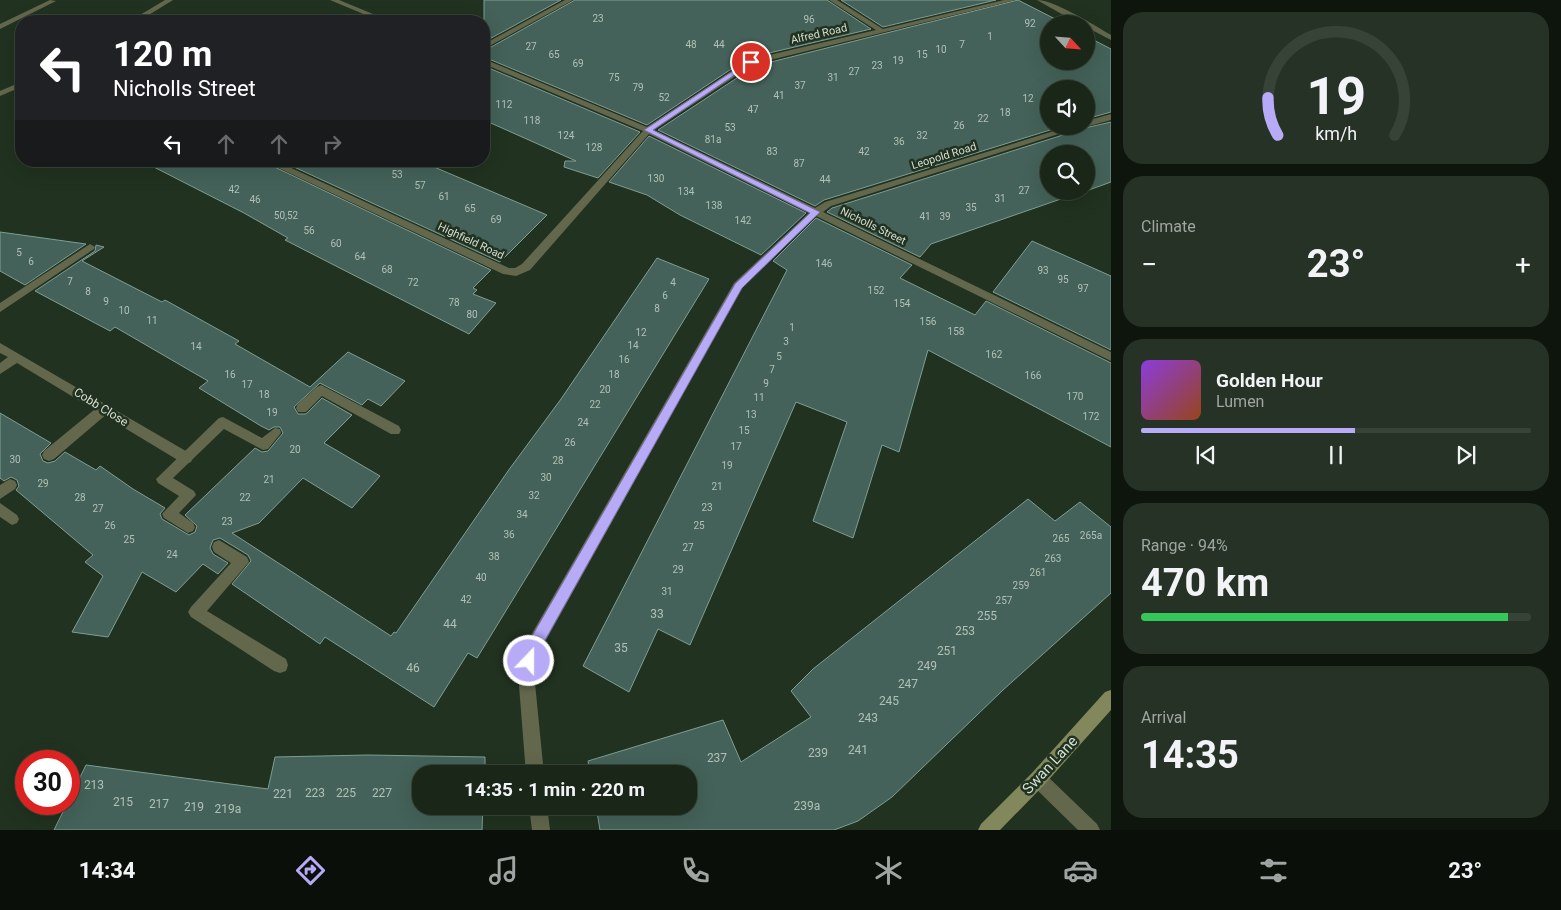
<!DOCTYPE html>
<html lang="en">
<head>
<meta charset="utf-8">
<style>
  body { margin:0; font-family:Roboto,sans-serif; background:#263225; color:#f1f3f6; height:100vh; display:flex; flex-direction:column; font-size:19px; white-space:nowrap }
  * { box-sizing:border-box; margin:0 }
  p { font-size:16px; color:#9fa5a2 }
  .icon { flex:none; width:28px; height:28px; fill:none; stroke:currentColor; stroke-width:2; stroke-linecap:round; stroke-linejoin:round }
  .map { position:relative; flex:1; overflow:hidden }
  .details { display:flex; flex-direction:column; gap:12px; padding:12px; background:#0e150d; width:450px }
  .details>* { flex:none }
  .top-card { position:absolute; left:15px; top:15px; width:475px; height:152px; border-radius:20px; box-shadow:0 5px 20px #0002,0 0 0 1px #374337; background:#202124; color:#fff; overflow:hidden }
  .needle { width:32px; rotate:116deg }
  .buttons { position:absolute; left:1040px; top:15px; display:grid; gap:10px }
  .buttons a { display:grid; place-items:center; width:55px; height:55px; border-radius:50%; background:#192618; box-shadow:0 5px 20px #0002,0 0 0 1px #374337; font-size:25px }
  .speed { position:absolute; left:15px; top:750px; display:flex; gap:10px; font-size:25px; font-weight:700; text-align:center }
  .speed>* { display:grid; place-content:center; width:65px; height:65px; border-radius:50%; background:#192618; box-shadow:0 5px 20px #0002,0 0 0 1px #374337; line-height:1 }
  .speed .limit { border:8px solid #d22; background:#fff; color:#111 }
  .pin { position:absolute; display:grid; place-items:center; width:42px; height:42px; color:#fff; margin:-21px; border:2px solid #fff; border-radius:50%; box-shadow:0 1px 5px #0007 }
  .me { position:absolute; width:55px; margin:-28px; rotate:22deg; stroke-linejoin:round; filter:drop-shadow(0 0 4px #0008) }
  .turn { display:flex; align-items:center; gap:18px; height:105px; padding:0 15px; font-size:22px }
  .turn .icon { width:65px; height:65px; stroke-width:2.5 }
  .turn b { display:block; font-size:35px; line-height:42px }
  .lanes { display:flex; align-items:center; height:48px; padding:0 15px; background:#0003; justify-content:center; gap:25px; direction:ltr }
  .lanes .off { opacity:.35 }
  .big { font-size:38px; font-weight:700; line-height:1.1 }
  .details .tile { flex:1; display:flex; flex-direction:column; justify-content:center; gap:8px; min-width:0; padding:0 18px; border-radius:20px; background:#263225 }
  .details .dial { align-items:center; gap:0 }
  .dial svg { height:130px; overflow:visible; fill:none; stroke:#374337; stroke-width:7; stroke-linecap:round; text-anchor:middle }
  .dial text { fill:#f1f3f6; stroke:none }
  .song { display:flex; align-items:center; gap:15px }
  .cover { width:60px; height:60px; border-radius:8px; background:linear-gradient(135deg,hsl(270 70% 55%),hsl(20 70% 35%)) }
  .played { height:5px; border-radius:2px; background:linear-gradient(90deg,#b7abf8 55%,#374337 55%) }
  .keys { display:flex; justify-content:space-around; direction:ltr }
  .heat { display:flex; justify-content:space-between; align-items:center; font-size:28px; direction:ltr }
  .charge { height:8px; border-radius:4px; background:linear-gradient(90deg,#34c759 94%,#374337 0) }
  .trip { position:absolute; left:412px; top:765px; width:285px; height:50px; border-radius:20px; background:#192618; box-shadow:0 5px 20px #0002,0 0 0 1px #374337; font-weight:700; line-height:50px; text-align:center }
  .tabs { display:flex; height:80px; justify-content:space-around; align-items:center; background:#0a0f0a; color:#9fa5a2 }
  .tabs .icon { width:35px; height:35px }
  .tabs .selected { color:#b7abf8 }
  .tabs b { font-size:22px; color:#f1f3f6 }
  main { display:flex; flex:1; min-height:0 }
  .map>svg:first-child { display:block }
  .building { fill:#446259; stroke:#7e9e94 }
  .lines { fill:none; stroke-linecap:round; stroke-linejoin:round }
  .service { fill:#63674c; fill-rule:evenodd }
  .minor { fill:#63674c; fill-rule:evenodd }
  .secondary { fill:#82875c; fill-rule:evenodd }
  .route { fill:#b7abf8; stroke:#776fa1 }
  .labels { text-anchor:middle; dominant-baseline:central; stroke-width:5; stroke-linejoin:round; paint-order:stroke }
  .number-label { font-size:10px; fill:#b1c0b5 }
  .far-street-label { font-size:11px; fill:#d5dfd4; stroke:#213220 }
  .street-label { font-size:12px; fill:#d5dfd4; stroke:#213220 }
  .near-number-label { font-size:12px; fill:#b1c0b5 }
  .near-street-label { font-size:15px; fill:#d5dfd4; stroke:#213220 }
</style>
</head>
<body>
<main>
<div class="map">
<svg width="1111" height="830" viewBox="0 0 1111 830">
  <rect width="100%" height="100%" fill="#213220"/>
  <g class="building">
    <path d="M 484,0 L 561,0 L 484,42 Z"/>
    <path d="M 575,0 L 827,0 L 871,29 L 748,58 L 647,125 L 484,57 L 484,51 Z"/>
    <path d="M 841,0 L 996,0 L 883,27 Z"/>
    <path d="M 1018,0 L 1065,24 L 1049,24 L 1049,61 L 1086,61 L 1086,36 L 1111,49 L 1111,112 L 1086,119 L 1086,89 L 1049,89 L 1049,126 L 1063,126 L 824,200 L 815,206 L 658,130 L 755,66 Z"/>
    <path d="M 484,66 L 640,132 L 598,178 L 564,167 L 565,161 L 576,161 L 484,120 Z"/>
    <path d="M 1111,122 L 1111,182 L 1086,191 L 1086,154 L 1049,154 L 1049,191 L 1084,191 L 931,244 L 920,257 L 827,212 L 832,208 L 1085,128 Z"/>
    <path d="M 649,136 L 806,213 L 761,255 L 680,215 L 647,195 L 609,182 Z"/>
    <path d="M 142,161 L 262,161 L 491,270 L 473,288 L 477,290 L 473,294 L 496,303 L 469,334 L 285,240 L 288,238 L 244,213 Z"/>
    <path d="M 281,161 L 420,161 L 547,215 L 500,262 Z"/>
    <path d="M 816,218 L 912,265 L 900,278 L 975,315 L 986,301 L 1111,363 L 1111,447 L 928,350 L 899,452 L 882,445 L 853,538 L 813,521 L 847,422 L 796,402 L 690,645 L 658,629 L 629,692 L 583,666 L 787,270 L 773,261 Z"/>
    <path d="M 0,232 L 86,244 L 25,285 L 0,271 Z"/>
    <path d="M 1032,241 L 1111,276 L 1111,350 L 993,292 Z"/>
    <path d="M 96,245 L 104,247 L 82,261 L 162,302 L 165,300 L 239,341 L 235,344 L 310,387 L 348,352 L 405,381 L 381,406 L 368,399 L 362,405 L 320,383 L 294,407 L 298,414 L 306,414 L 322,398 L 352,415 L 324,443 L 380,476 L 352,508 L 303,478 L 259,523 L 232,533 L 391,636 L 394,632 L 396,633 L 508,471 L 561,399 L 657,258 L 709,279 L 477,658 L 468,653 L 434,707 L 325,637 L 320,644 L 232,584 L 251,561 L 248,555 L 220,538 L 213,540 L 210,548 L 213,554 L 228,563 L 218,574 L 203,564 L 176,592 L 142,572 L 108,637 L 72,632 L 103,576 L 85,562 L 93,555 L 16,490 L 19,486 L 17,480 L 11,477 L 4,481 L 0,478 L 0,413 L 51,443 L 40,454 L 43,461 L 48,463 L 55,461 L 65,452 L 96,470 L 100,466 L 133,489 L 165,508 L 160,514 L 162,519 L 189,535 L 195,532 L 197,526 L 185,515 L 255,448 L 262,452 L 268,451 L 283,433 L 280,427 L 274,427 L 269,430 L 261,426 L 199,388 L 208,381 L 115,327 L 110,331 L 35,291 L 95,251 Z"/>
    <path d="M 1028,499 L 1055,521 L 1080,502 L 1111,527 L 1111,593 L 1003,690 L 892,797 L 858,821 L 834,830 L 600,830 L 596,806 L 689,806 L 689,774 L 590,774 L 588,761 L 723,720 L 741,762 L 811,717 L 791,691 L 813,669 Z"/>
    <path d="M 368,755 L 485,757 L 485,774 L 421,774 L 421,806 L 483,806 L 482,830 L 54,830 L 86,765 L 268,789 L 275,757 Z"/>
  </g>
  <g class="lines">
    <g class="service">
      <path d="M 50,0 L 56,1 L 0,29 L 0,24 Z"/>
      <path d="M 90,244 L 95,247 L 94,249 L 0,312 L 0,303 Z"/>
      <path d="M 321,385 L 399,426 L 401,430 L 399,434 L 391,434 L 322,396 L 306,412 L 298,412 L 296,408 L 298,404 L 317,387 Z"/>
      <path d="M 104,404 L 108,405 L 110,409 L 108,413 L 54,459 L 49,461 L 44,459 L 42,455 L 44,451 L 100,405 Z"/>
      <path d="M 223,417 L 262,438 L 275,428 L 280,429 L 281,433 L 268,449 L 263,450 L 224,429 L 173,478 L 194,491 L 196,495 L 179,513 L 193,523 L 195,527 L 193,531 L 188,533 L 164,518 L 162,514 L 179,496 L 158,483 L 156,479 L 219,418 Z"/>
      <path d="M 10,479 L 15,481 L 17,485 L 15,489 L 0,499 L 0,485 Z"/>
      <path d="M 0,503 L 17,515 L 19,519 L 17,523 L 12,525 L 0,517 Z"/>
      <path d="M 219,540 L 247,557 L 249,562 L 207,611 L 286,659 L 288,665 L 286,671 L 280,673 L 274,671 L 191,617 L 188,612 L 191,607 L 231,563 L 214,552 L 212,547 L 214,542 Z"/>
    </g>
    <g class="minor">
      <path d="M 165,0 L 173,0 L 139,21 L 130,21 Z"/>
      <path d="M 330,0 L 339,0 L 390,21 L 380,21 Z"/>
      <path d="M 565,0 L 573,0 L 484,49 L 484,44 Z"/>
      <path d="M 829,0 L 837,0 L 883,29 L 1004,0 L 1016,0 L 754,64 L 654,130 L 815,208 L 825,202 L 1070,126 L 1084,126 L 831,206 L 823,212 L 1111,352 L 1111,361 L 816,216 L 742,288 L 540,651 L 534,673 L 544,774 L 526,774 L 518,673 L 527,642 L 734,283 L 809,213 L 649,134 L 530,270 L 516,276 L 503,274 L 264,161 L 276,161 L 509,268 L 515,268 L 522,264 L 643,131 L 484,64 L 484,59 L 647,127 L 748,60 L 876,30 Z"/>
      <path d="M 1037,0 C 1054,0 1094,25 1111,35 L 1111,40 L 1086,27 L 1086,24 L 1079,24 Z"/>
      <path d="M 21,82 L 21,87 L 0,96 L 0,91 Z"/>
      <path d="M 1111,114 L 1111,120 L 1089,126 L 1085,126 L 1086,121 Z"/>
      <path d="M 0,343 L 191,454 L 193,458 L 191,462 L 186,464 L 181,462 L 17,363 L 0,374 L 0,363 L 8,357 L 0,353 Z"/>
      <path d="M 1038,770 L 1044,773 L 1097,824 L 1100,830 L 1078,830 L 1032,785 L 1029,779 L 1032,773 Z"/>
      <path d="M 529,806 L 547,806 L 550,830 L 532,830 Z"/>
    </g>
    <path class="secondary" d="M 1111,690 L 1111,710 L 1044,785 L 1000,830 L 978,830 L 981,824 L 1032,773 L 1105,692 Z"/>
  </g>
  <path class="route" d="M 748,61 L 754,62 L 653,130 L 820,212 L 742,288 L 539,651 L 534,666 L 529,668 L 524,666 L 522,661 L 528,643 L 735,284 L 810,213 L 644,130 Z"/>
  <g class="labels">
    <g class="number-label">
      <text x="598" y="18">23</text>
      <text x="809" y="19">96</text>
      <text x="1030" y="23">92</text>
      <text x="990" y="36">1</text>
      <text x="691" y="44">48</text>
      <text x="719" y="44">44</text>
      <text x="962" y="44">7</text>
      <text x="531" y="46">27</text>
      <text x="941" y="49">10</text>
      <text x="554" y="54">65</text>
      <text x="922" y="54">15</text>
      <text x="898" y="60">19</text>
      <text x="578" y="63">69</text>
      <text x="877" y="65">23</text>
      <text x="854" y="71">27</text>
      <text x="614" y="77">75</text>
      <text x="833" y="77">31</text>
      <text x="800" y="85">37</text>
      <text x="638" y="87">79</text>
      <text x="779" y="95">41</text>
      <text x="664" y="97">52</text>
      <text x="1028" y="98">12</text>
      <text x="504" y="104">112</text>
      <text x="753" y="109">47</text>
      <text x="1005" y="112">18</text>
      <text x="983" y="118">22</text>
      <text x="532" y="120">118</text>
      <text x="959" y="125">26</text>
      <text x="730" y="127">53</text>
      <text x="566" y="135">124</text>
      <text x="922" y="135">32</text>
      <text x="713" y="139">81a</text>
      <text x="899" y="141">36</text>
      <text x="594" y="147">128</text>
      <text x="772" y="151">83</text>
      <text x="864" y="151">42</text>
      <text x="799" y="163">87</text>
      <text x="397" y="174">53</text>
      <text x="656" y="178">130</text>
      <text x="825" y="179">44</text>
      <text x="420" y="185">57</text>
      <text x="234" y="189">42</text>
      <text x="1024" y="190">27</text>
      <text x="686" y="191">134</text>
      <text x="444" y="196">61</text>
      <text x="1000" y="198">31</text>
      <text x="255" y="199">46</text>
      <text x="714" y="205">138</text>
      <text x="971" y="207">35</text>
      <text x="470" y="208">65</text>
      <text x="286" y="215">50,52</text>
      <text x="925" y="216">41</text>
      <text x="945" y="216">39</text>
      <text x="496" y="219">69</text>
      <text x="743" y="220">142</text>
      <text x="309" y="230">56</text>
      <text x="336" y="243">60</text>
      <text x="19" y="252">5</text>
      <text x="360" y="256">64</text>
      <text x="31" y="261">6</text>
      <text x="824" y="263">146</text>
      <text x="387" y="269">68</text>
      <text x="1043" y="270">93</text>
      <text x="1063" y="279">95</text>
      <text x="70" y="281">7</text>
      <text x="413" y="282">72</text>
      <text x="673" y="282">4</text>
      <text x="1083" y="288">97</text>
      <text x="876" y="290">152</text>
      <text x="88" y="291">8</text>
      <text x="665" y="295">6</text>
      <text x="106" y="301">9</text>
      <text x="454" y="302">78</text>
      <text x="902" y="303">154</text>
      <text x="657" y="308">8</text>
      <text x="124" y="310">10</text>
      <text x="472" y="314">80</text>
      <text x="152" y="320">11</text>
      <text x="928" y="321">156</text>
      <text x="792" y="327">1</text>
      <text x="956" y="331">158</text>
      <text x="641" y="332">12</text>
      <text x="786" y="341">3</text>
      <text x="633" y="345">14</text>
      <text x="196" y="346">14</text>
      <text x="994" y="354">162</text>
      <text x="779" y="356">5</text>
      <text x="624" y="359">16</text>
      <text x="772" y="369">7</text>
      <text x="230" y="374">16</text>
      <text x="614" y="374">18</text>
      <text x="1033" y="375">166</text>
      <text x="766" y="383">9</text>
      <text x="247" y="384">17</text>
      <text x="605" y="389">20</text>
      <text x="264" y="394">18</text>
      <text x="1075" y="396">170</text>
      <text x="759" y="397">11</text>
      <text x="595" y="404">22</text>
      <text x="272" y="412">19</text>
      <text x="751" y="414">13</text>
      <text x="1091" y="416">172</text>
      <text x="583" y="422">24</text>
      <text x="744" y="430">15</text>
      <text x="570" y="442">26</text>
      <text x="736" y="446">17</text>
      <text x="295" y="449">20</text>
      <text x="15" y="459">30</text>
      <text x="558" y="460">28</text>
      <text x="727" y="465">19</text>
      <text x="546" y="477">30</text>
      <text x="269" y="479">21</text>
      <text x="43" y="483">29</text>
      <text x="717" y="486">21</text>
      <text x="534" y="495">32</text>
      <text x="80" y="497">28</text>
      <text x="245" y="497">22</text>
      <text x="707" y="507">23</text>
      <text x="98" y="508">27</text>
      <text x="522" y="514">34</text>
      <text x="227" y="521">23</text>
      <text x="110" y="525">26</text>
      <text x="699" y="525">25</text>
      <text x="509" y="534">36</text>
      <text x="1091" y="535">265a</text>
      <text x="1061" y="538">265</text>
      <text x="129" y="539">25</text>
      <text x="688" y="547">27</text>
      <text x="172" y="554">24</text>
      <text x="494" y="556">38</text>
      <text x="1053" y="558">263</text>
      <text x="678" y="569">29</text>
      <text x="1038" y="572">261</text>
      <text x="481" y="577">40</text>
      <text x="1021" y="585">259</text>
      <text x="667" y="591">31</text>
      <text x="466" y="599">42</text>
      <text x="1004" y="600">257</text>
    </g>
    <g class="far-street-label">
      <text transform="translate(819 34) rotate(-13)">Alfred Road</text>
      <text transform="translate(944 156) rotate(-17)">Leopold Road</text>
      <text transform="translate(873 226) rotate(26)">Nicholls Street</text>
      <text transform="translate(471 241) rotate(25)">Highfield Road</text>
    </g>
    <g class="street-label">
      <text transform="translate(101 407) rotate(32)">Cobb Close</text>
    </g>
    <g class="near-number-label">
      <text x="657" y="614">33</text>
      <text x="987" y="616">255</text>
      <text x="450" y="624">44</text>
      <text x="965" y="631">253</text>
      <text x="621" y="648">35</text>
      <text x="947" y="651">251</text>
      <text x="927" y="666">249</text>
      <text x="413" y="668">46</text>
      <text x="908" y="684">247</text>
      <text x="889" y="701">245</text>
      <text x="868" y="718">243</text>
      <text x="858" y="750">241</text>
      <text x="818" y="753">239</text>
      <text x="717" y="758">237</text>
      <text x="94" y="785">213</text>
      <text x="315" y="793">223</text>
      <text x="346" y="793">225</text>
      <text x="382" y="793">227</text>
      <text x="283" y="794">221</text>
      <text x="123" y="802">215</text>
      <text x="159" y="804">217</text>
      <text x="807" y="806">239a</text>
      <text x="194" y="807">219</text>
      <text x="228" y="809">219a</text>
    </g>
    <g class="near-street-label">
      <text transform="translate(1050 765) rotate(-47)">Swan Lane</text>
    </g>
  </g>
</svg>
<div class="buttons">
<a><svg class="needle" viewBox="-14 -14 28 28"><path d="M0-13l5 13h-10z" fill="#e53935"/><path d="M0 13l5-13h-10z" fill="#9fa5a2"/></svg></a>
<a><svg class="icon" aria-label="sound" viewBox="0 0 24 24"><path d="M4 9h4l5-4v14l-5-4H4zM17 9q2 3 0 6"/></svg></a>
<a><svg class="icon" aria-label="search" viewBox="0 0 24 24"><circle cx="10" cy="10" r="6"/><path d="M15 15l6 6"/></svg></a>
</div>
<div class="speed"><div class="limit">30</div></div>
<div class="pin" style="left:751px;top:62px;background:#d93025"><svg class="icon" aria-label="arrive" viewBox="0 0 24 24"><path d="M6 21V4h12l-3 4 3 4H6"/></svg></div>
<svg class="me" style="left:529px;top:661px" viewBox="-20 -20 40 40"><circle r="17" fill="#b7abf8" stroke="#fff" stroke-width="3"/><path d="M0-11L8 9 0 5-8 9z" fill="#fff"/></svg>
<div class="trip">14:35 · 1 min · 220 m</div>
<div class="top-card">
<div class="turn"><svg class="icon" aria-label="left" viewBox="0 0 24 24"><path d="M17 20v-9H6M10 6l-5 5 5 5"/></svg><div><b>120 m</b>Nicholls Street</div></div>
<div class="lanes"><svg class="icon" aria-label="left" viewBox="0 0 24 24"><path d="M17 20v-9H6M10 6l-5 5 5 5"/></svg><svg class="icon off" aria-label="ahead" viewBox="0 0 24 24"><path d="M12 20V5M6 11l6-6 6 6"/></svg><svg class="icon off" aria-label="ahead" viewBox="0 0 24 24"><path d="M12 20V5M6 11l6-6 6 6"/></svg><svg class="icon off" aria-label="right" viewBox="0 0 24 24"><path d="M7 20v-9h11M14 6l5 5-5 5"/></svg></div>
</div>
</div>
<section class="details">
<div class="tile dial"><svg viewBox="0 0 100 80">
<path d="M14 69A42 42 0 1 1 86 69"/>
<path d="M14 69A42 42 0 0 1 8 46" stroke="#b7abf8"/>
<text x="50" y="56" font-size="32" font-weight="700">19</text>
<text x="50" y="72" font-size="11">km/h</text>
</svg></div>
<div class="tile"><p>Climate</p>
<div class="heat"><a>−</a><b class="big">23°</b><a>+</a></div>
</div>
<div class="tile">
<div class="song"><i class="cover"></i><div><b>Golden Hour</b><p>Lumen</p></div></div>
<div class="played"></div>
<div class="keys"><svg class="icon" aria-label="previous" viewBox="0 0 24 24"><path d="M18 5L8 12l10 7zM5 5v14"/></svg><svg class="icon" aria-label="pause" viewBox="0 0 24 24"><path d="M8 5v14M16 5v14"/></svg><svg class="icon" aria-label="next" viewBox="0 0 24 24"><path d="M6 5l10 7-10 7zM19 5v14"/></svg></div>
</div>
<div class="tile"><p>Range · 94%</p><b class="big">470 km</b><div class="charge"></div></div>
<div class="tile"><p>Arrival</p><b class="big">14:35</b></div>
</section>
</main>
<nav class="tabs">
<b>14:34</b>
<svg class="icon selected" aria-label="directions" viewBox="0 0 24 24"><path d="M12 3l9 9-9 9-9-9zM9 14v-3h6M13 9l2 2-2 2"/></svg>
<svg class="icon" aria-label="music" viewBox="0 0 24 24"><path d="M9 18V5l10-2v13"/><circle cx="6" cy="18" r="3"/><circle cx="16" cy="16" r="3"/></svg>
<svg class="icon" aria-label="phone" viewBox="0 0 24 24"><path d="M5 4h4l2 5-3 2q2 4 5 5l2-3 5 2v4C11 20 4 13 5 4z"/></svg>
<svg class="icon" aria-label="climate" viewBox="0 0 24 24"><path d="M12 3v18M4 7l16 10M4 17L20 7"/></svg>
<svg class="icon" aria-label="car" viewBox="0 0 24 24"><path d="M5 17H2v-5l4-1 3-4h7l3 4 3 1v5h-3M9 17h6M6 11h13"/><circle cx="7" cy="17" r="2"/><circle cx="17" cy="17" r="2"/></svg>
<svg class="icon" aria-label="filters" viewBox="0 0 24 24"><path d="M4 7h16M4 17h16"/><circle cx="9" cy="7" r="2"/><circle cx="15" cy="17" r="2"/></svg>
<b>23°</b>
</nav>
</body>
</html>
